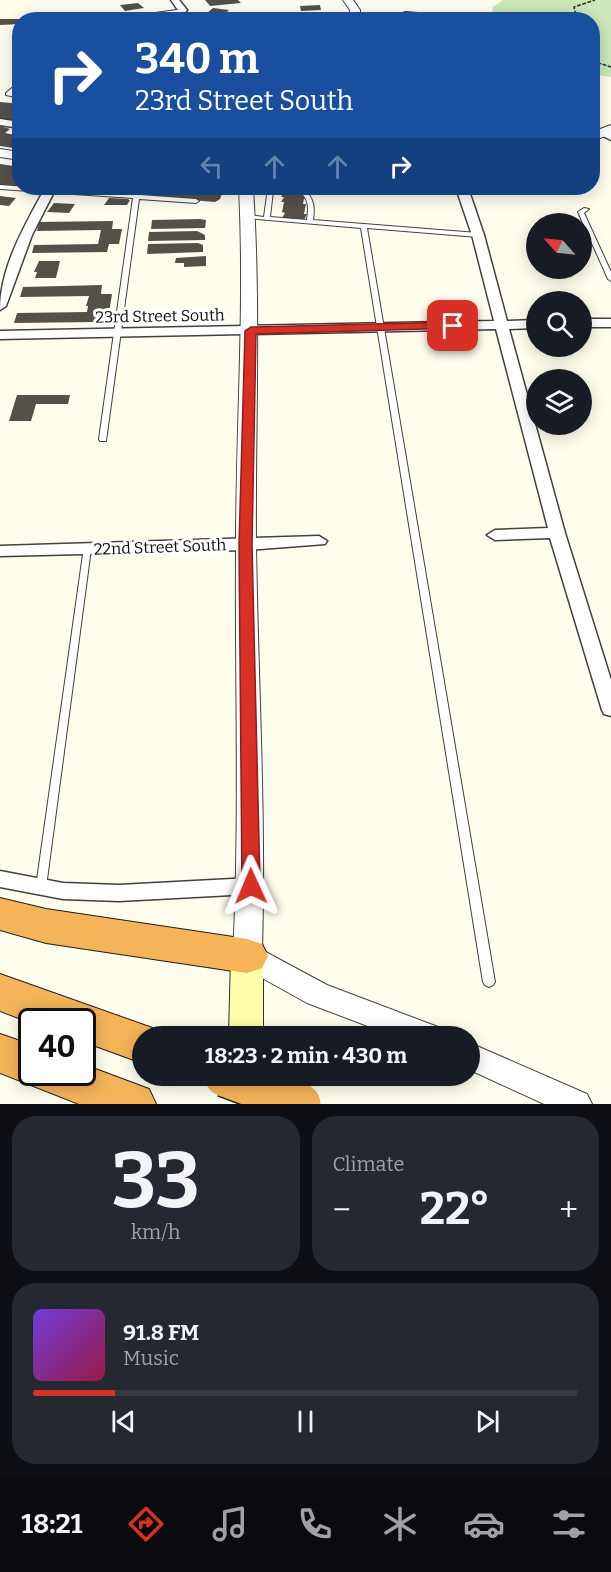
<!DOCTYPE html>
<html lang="en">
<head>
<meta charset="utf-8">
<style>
  body { margin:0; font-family:Bitter,serif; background:#242831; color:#f1f3f6; height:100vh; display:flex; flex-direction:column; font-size:22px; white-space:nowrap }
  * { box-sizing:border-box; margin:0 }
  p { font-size:20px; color:#9ea1a6 }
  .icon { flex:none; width:33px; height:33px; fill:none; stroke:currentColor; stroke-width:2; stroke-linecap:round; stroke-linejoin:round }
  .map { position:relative; height:1104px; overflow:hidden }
  .details { display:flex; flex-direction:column; gap:12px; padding:12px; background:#0d0f14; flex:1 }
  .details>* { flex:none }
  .banner { position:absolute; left:12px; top:12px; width:588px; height:183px; border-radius:24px; box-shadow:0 3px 15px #0003; background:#1a4fa0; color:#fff; overflow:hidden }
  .needle { width:39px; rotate:297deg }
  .tools { position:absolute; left:526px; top:213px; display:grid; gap:12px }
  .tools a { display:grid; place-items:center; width:66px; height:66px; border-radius:50%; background:#171b24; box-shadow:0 3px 15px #0003; font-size:30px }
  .speed { position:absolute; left:18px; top:1008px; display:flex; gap:12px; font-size:30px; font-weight:700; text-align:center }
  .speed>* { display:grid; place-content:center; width:78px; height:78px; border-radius:50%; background:#171b24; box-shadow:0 3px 15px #0003; line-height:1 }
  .speed .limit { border:3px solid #111; border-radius:9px; background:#fff; color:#111 }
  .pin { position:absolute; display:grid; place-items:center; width:51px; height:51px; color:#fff; margin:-26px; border-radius:12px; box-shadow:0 3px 9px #0006 }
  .me { position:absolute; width:66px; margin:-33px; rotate:359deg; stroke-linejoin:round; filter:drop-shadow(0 0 4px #0008) }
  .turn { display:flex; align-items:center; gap:21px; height:126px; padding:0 24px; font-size:27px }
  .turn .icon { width:78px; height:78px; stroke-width:2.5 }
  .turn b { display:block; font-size:42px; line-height:51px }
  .lanes { display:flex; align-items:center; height:57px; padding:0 24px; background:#0003; justify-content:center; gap:30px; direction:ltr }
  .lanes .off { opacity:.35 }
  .big { font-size:45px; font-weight:700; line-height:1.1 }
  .details .widget { flex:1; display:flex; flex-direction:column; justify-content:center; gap:9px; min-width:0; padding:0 21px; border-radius:24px; background:#242831 }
  .details .dial { align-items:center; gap:0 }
  .dial b { font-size:78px; line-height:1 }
  .song { display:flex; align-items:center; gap:18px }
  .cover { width:72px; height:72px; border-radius:9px; background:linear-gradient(135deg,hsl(260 70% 55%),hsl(340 70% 35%)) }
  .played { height:6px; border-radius:3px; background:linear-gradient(90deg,#d93025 15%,#363941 15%) }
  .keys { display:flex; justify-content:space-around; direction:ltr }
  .heat { display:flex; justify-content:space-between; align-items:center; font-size:33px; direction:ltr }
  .details .tiles { flex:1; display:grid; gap:12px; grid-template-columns:1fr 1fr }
  .widget:last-child { grid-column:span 2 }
  .trip { position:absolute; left:132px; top:1026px; width:348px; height:60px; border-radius:30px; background:#171b24; box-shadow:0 3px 15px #0003; font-weight:700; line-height:60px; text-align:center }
  .menu { display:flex; height:96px; justify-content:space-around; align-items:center; background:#090b0e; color:#9ea1a6 }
  .menu .icon { width:42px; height:42px }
  .menu .selected { color:#d93025 }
  .menu b { font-size:27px; color:#f1f3f6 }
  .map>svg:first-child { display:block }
  .green { fill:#cbe9b8 }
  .building { fill:#56504a }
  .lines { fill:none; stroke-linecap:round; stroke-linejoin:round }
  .service-casing { stroke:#414141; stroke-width:2 }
  .minor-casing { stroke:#414141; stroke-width:3 }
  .tertiary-casing { stroke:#414141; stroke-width:2 }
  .secondary-casing { stroke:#303030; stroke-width:2 }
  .motorway-casing { stroke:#1f1f1f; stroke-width:2 }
  .path { stroke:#303030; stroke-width:1.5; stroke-dasharray:4 1.5; stroke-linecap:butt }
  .service { fill:#fff; fill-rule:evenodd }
  .minor { fill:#fff; fill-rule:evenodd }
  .tertiary { fill:#fff; fill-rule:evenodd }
  .secondary { fill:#fdffa9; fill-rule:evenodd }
  .motorway { fill:#f4b457; fill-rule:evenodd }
  .motorway-bridge-casing { stroke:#1f1f1f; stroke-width:44; stroke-linecap:butt }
  .motorway-bridge { stroke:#f4b457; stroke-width:41 }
  .route { fill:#d93025; stroke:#8d1f18; stroke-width:1.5 }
  .labels { text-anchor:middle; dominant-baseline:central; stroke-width:6; stroke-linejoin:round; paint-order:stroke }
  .street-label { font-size:16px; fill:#0e0e0e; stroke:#fff }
</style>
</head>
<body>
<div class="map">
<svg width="611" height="1104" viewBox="0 0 611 1104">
  <rect width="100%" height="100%" fill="#fffeee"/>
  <path class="green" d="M 503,0 L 611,0 L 611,77 L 593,74 L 592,20 L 491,19 L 493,7 Z"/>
  <g class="building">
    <path d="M 205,0 L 238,0 L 241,3 L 210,6 Z"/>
    <path d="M 138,3 L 144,8 L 125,11 L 120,5 Z"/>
    <path d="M 320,5 L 321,10 L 301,11 L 300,6 Z"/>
    <path d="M 213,8 L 229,10 L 224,15 L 207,13 Z"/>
    <path d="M 290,13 L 315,15 L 312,20 L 295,20 L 296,17 L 288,16 Z"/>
    <path d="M 0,19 L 20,19 L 20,24 L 0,25 Z"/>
    <path d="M 0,102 L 20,104 L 20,122 L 0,119 Z"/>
    <path d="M 0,126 L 10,129 L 5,133 L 20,136 L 20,149 L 0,146 Z"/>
    <path d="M 0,164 L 20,167 L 20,187 L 0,185 Z"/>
    <path d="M 114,188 L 137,188 L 133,193 L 111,191 Z"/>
    <path d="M 150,188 L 196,188 L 223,191 L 220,199 L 215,202 L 143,196 Z"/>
    <path d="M 284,192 L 305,193 L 303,204 L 306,204 L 304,214 L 307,214 L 304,220 L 282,218 L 285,213 L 282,212 L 284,202 L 281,202 L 284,197 L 281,197 Z"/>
    <path d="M 0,196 L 16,198 L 9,206 L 0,205 Z"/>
    <path d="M 109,198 L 127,199 L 130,200 L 127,205 L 104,205 Z"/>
    <path d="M 54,203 L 75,204 L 69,213 L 47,212 Z"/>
    <path d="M 200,219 L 206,220 L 205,228 L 151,229 L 152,220 Z"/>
    <path d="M 113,221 L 112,229 L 122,229 L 119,244 L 109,244 L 107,252 L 32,253 L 34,245 L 98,244 L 101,230 L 37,231 L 39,222 Z"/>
    <path d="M 197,231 L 205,235 L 205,240 L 148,241 L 149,232 Z"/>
    <path d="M 198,243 L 203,245 L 203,252 L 147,254 L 148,244 Z"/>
    <path d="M 206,256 L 206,266 L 184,267 L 184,263 L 175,263 L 176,258 Z"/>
    <path d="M 39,261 L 60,261 L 56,278 L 35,278 L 37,272 L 34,272 Z"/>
    <path d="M 102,285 L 101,294 L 112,294 L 109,313 L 98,313 L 96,322 L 14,323 L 17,313 L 87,312 L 88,306 L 86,306 L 89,296 L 20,297 L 23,287 Z"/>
    <path d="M 17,395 L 70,395 L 68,404 L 36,404 L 31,421 L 9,421 Z"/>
  </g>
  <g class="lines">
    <g class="service-casing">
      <g id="service">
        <path d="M 183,9 L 185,11 L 123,20 L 108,20 Z"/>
        <path d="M 406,12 L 418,13 L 427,20 C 420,19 415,14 408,15 C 399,15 392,20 383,20 L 394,15 Z"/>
        <path d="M 178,16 L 203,19 L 205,20 L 176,18 L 176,17 Z"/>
        <path d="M 18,83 L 20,83 L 20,87 L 12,93 L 20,95 L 20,98 L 6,95 L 6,93 Z"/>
        <path d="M 0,185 L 196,199 L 199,201 L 196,203 L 139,199 L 106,441 L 100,441 L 99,439 L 133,198 L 0,189 Z"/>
        <path d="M 268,188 L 301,188 C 314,196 315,206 313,220 L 478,233 L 481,235 L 478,237 L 367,228 L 495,982 L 493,985 L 489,987 L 485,985 L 483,982 L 361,228 L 246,218 L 245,217 L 248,215 L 264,217 ZM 297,190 C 309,198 309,206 307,220 L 270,217 L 273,191 Z"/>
        <path d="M 584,208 L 589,209 L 584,213 L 611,272 L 611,281 L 608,279 L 578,212 Z"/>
        <path d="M 84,547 L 90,547 L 91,549 L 46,887 L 45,890 L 41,891 L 37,890 L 36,887 Z"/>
      </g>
    </g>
    <g class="minor-casing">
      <g id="minor">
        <path d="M 171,0 L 179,0 L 187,10 L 179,20 L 170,20 L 178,10 Z"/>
        <path d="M 0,119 L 20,122 L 20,128 L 0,125 Z"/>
        <path d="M 603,129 L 611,133 L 611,140 L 599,134 L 599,130 Z"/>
        <path d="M 45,188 L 56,188 L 32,235 L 6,306 L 0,310 C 0,267 25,225 45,188 Z"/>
        <path d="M 456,188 L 468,188 L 484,235 L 507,321 L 537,320 L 537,328 L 509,329 L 565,533 L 611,680 L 611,716 L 604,714 L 602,710 L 550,538 L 495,540 L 487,535 L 495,530 L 548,528 L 496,329 L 0,339 L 0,331 L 494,321 L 472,235 Z"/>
        <rect x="582" y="319" width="29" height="8"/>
        <path d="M 319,536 L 327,541 L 325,544 L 246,550 L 0,556 L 0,546 Z"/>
        <path d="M 0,871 L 63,883 L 119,885 L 251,878 L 259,880 L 262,886 L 259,892 L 251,894 L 119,901 L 63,899 L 0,887 Z"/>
      </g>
    </g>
    <g class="tertiary-casing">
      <g id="tertiary">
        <path d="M 343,0 L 353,0 L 360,10 L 360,20 L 349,20 L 350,10 Z"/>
        <path d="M 611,125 L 611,134 L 592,141 L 592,132 Z"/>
        <path d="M 0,149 L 20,152 L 20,160 L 0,157 Z"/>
        <path d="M 239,188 L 253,188 C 261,307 255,427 256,546 C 258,681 266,816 262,950 L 327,985 L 438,1027 L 442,1036 L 394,1036 L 307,1003 L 237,964 L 233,956 C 240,820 235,683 236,547 C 236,427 245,308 239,188 Z"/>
        <path d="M 404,188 L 474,188 L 467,192 L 411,192 Z"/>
        <path d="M 470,1043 L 587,1094 L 592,1104 L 544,1104 L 470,1070 Z"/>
      </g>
    </g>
    <g class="secondary-casing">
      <path id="secondary" d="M 247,943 L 259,947 L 263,956 L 263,1036 L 229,1036 L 231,956 L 235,947 Z"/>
    </g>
    <g class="motorway-casing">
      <g id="motorway">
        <path d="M 0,898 L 46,909 L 247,939 L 262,944 L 268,956 L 262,968 L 247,973 L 46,943 L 0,930 Z"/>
        <path d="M 0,974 L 158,1030 L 161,1036 L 142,1036 L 142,1063 L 82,1041 L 82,1022 L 32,1023 L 0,1011 Z"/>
        <path d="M 0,1034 L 32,1045 L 32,1072 L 82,1072 L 82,1064 L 149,1089 L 156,1104 L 79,1104 L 0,1073 Z"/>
      </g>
    </g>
    <g class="path">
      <path d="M 577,20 L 574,7 L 595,0"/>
      <path d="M 592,61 L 611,67"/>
    </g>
    <use href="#service" class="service"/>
    <use href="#minor" class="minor"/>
    <use href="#tertiary" class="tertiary"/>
    <use href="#secondary" class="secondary"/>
    <use href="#motorway" class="motorway"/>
    <g class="motorway-bridge-casing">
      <path id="motorway-bridge" d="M 225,1076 L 300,1104"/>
    </g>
    <use href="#motorway-bridge" class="motorway-bridge"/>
  </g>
  <path class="route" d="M 453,322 L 457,323 L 457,328 L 256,334 L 252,545 L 260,886 L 257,890 L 251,892 L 245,890 L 242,886 L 239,545 L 245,331 L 251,327 Z"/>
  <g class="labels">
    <g class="street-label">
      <text transform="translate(160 316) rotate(-1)">23rd Street South</text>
      <text transform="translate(160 547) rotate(-2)">22nd Street South</text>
    </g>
  </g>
</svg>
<div class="tools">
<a><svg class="needle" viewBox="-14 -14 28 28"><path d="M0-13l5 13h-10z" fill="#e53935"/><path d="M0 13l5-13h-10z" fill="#9ea1a6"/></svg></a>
<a><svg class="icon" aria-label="search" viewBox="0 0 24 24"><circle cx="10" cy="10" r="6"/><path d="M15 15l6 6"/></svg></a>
<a><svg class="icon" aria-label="layers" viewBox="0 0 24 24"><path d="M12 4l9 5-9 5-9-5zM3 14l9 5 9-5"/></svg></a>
</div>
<div class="speed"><div class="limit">40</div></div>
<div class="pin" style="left:453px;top:326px;background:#d93025"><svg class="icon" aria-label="arrive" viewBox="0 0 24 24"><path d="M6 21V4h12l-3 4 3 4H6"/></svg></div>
<svg class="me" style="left:251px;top:886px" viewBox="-20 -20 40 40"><path d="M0-17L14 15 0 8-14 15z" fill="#d93025" stroke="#fff" stroke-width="4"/></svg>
<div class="trip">18:23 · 2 min · 430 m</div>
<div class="banner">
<div class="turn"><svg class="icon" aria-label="right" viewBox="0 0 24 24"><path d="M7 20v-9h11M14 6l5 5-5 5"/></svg><div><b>340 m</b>23rd Street South</div></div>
<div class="lanes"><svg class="icon off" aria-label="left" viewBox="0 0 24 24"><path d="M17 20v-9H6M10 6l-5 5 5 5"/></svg><svg class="icon off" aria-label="ahead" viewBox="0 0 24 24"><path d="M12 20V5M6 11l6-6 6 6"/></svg><svg class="icon off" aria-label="ahead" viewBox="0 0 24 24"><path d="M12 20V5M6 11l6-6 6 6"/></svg><svg class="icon" aria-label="right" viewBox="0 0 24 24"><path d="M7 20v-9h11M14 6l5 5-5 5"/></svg></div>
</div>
</div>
<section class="details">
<div class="tiles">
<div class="widget dial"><b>33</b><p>km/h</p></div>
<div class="widget"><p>Climate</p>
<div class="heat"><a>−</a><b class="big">22°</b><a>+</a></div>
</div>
<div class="widget">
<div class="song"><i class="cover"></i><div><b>91.8 FM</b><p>Music</p></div></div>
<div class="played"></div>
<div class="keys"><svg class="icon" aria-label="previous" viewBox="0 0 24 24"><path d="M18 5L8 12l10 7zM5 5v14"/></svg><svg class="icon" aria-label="pause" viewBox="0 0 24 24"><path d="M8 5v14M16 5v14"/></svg><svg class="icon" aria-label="next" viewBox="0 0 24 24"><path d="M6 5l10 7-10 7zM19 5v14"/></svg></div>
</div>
</div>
</section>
<nav class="menu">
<b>18:21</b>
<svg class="icon selected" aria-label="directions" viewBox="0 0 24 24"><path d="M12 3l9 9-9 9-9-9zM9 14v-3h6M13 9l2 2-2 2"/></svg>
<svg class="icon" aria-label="music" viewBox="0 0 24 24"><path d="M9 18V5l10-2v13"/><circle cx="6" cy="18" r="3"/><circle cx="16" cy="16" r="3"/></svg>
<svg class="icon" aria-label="phone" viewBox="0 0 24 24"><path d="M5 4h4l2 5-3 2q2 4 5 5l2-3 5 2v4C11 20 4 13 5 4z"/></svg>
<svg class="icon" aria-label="climate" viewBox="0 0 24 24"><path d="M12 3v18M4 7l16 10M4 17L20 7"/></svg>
<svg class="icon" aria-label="car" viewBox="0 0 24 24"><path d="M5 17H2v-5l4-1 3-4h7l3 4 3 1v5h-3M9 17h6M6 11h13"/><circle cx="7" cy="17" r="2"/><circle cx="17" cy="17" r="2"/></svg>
<svg class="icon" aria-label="filters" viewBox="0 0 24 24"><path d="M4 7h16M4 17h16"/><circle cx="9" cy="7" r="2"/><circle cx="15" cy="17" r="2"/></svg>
</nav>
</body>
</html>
